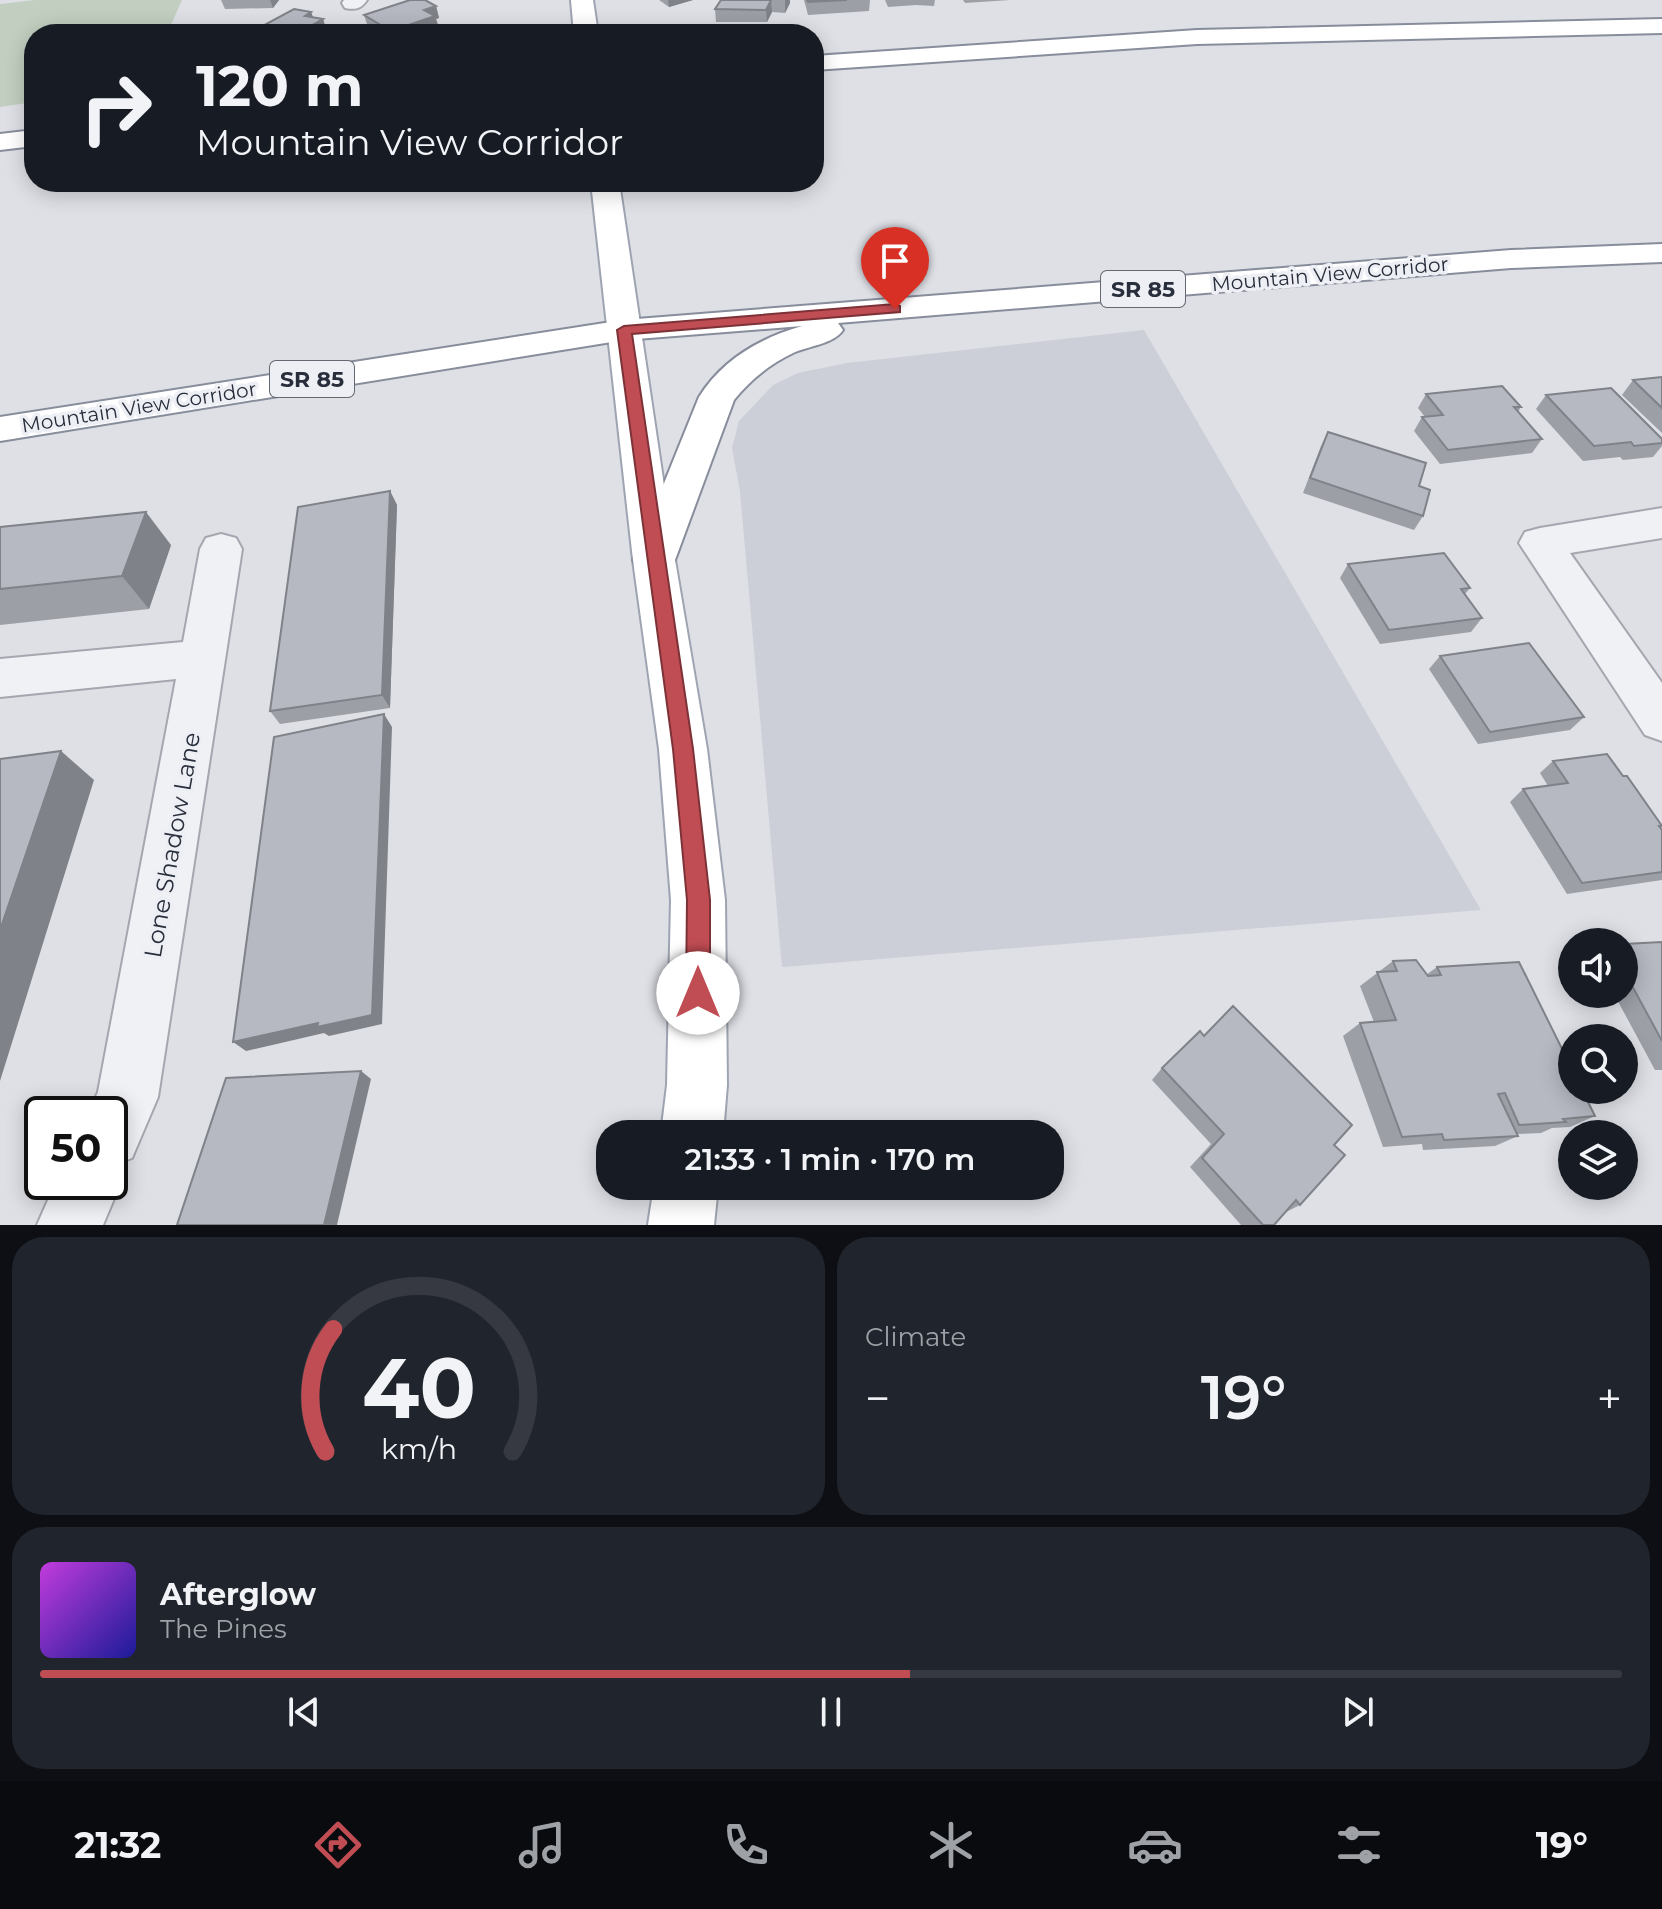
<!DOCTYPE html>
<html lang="en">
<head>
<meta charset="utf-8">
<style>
  body { margin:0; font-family:Montserrat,sans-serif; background:#20242c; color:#f1f3f6; height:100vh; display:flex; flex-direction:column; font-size:30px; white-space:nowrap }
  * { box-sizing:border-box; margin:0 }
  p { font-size:26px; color:#9ea1a6 }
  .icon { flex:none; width:44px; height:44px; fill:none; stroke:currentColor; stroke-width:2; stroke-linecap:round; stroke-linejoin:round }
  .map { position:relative; height:1225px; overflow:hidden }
  .panel { display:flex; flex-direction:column; gap:12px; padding:12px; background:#0d0f14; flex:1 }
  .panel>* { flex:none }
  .hud { position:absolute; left:24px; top:24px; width:800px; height:168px; border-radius:32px; box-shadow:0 4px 20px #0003; background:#171b24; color:#f1f3f6; overflow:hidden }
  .buttons { position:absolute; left:1558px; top:928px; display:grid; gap:16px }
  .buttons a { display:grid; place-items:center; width:80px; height:80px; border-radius:50%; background:#171b24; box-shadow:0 4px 20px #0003; font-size:40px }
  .speed { position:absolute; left:24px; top:1096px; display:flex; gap:16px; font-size:40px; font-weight:700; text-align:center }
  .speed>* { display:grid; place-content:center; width:104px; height:104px; border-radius:50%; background:#171b24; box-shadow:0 4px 20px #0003; line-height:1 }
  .speed .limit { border:4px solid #111; border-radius:12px; background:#fff; color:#111 }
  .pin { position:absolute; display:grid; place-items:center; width:68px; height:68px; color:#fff; margin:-82px -34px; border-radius:50% 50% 50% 0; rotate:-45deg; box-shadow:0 0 8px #0007 }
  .pin .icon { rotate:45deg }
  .me { position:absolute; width:88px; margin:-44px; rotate:0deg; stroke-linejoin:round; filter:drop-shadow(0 0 6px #0008) }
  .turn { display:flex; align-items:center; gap:28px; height:168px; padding:0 40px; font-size:36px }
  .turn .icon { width:104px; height:104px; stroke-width:2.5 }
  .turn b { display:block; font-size:56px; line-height:68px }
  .big { font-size:60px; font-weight:600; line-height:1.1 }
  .panel .card { flex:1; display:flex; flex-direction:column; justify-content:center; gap:12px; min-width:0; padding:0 28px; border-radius:32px; background:#20242c }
  .panel .dial { align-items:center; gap:0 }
  .dial svg { height:208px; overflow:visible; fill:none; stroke:#363941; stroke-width:7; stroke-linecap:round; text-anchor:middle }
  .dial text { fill:#f1f3f6; stroke:none }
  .song { display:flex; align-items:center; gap:24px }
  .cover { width:96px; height:96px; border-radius:12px; background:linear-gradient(135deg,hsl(290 70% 55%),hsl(240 70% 35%)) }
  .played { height:8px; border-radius:4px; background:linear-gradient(90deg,#c14d54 55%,#363941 55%) }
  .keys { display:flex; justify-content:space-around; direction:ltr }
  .heat { display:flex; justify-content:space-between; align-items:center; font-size:44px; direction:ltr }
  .panel .tiles { flex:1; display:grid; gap:12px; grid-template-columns:1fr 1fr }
  .card:last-child { grid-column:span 2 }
  .trip { position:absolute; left:596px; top:1120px; width:468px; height:80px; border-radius:32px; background:#171b24; box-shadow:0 4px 20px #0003; font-weight:600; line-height:80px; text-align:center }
  .menu { display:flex; height:128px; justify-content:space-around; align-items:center; background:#090b0e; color:#9ea1a6 }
  .menu .icon { width:56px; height:56px }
  .menu .current { color:#c14d54 }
  .menu b { font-size:36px; color:#f1f3f6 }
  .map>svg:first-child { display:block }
  .built { fill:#cccfd7 }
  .green { fill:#c2cfc0 }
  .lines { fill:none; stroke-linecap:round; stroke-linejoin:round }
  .minor-casing { stroke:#a4a7af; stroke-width:4 }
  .major-casing { stroke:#9ea4b1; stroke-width:4 }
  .highway-casing { stroke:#878d9b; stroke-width:4 }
  .minor { fill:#f0f1f5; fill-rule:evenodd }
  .major { fill:#fff; fill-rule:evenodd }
  .highway { fill:#fff; fill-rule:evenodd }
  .wall { fill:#9d9fa7 }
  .shaded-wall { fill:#7f8288 }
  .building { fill:#b6b9c2; stroke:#7f8288; stroke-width:2 }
  .route { fill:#c14d54; stroke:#7d3237; stroke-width:2 }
  .labels { text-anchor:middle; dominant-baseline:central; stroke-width:7; stroke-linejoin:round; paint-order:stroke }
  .far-street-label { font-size:20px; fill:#282e3b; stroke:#edeff4 }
  .shield { fill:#edeff4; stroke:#636872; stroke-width:2 }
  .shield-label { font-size:22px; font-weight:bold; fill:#282e3b }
  .street-label { font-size:24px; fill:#282e3b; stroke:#edeff4 }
</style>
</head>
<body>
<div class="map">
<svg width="1662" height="1225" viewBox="0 0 1662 1225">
  <rect width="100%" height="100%" fill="#dee0e6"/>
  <path class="built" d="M 1144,330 L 1481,910 L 782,967 L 740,491 L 732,448 L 739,421 L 773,385 L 798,373 L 847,363 Z"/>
  <path class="green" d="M 35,0 L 182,0 L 167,34 L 34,34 L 34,102 L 0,107 L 0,4 Z"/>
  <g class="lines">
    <g class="minor-casing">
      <g id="minor">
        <path d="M 344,0 L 367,0 C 361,9 355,10 345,8 L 342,3 Z"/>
        <path d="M 1662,508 L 1662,538 L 1570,553 L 1662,683 L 1662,741 L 1645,735 L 1519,543 L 1525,532 L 1540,528 Z"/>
        <path d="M 221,534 L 236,538 L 242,549 L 158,1097 L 132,1158 L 114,1165 L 121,1182 L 103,1225 L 37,1225 L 56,1182 L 110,1182 L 110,1114 L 88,1114 L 98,1092 L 176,679 L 0,697 L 0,659 L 183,642 L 200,549 L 206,538 Z"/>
      </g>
    </g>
    <g class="major-casing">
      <g id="major">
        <path d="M 571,0 L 593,0 L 598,34 L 574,34 Z"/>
        <path d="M 591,182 L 619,182 L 675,560 L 707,749 L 725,900 L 727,1085 L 723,1134 L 661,1134 L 667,1085 L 671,900 L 659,749 L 633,560 Z"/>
        <path d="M 654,1186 L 718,1186 L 714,1225 L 648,1225 Z"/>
      </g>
    </g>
    <g class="highway-casing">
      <g id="highway">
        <path d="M 1662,19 L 1662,33 L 1197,44 L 814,70 L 814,56 L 1197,30 Z"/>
        <path d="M 34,130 L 34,146 L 0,150 L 0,134 Z"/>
        <path d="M 1662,244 L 1662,262 L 1511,268 L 838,323 L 843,330 C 834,344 808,346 793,353 C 770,364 750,380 734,400 L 675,560 L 669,571 L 654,576 L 639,571 L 633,560 L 699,397 C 722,360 760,338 802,326 L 624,340 L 0,441 L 0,417 L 624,320 L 1511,250 Z"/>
      </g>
    </g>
    <use href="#minor" class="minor"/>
    <use href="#major" class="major"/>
    <use href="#highway" class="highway"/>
  </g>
  <g class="wall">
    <path d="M 221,0 L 279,0 L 273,8 L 225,9 Z"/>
    <path d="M 659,0 L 693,0 L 669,7 Z"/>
    <path d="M 721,0 L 790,0 L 790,3 L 785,13 L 772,12 L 767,22 L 716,22 L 715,9 Z"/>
    <path d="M 804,0 L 870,0 L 869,11 L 808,15 Z"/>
    <path d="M 885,0 L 935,0 L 934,6 L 916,5 L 888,7 Z"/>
    <path d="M 963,0 L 1010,0 L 965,3 Z"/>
    <path d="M 436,6 L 439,18 L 436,19 L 439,28 L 422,34 L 379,34 L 368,27 L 364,15 Z"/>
    <path d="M 311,12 L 313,17 L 323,19 L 327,32 L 323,34 L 256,34 L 255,30 Z"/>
    <path d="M 1662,377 L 1662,433 L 1622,395 L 1633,380 Z"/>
    <path d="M 1426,394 L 1521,407 L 1518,412 L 1542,439 L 1532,453 L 1440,464 L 1414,431 L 1422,417 L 1425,417 L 1418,408 Z"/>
    <path d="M 1546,395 L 1662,439 L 1662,446 L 1653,457 L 1623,460 L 1620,457 L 1583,461 L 1536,409 Z"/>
    <path d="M 1328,432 L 1423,516 L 1414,530 L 1303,493 L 1321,446 Z"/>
    <path d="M 390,491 L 397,505 L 390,708 L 280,724 L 270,711 Z"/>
    <path d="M 0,527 L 171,545 L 149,609 L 0,625 Z"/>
    <path d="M 1348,564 L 1470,588 L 1465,594 L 1482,618 L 1471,632 L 1380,644 L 1340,578 Z"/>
    <path d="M 1440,656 L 1584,717 L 1570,730 L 1478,744 L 1429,669 Z"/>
    <path d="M 1553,761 L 1623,776 L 1662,826 L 1660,827 L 1662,830 L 1662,880 L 1567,894 L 1510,802 L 1523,789 L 1548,786 L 1540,773 Z"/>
    <path d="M 1662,942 L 1662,1070 L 1655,1070 L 1614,994 L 1624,994 L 1624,944 Z"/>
    <path d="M 1393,961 L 1426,975 L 1437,967 L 1595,1116 L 1570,1127 L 1552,1128 L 1541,1133 L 1517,1134 L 1518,1136 L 1495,1146 L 1423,1150 L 1422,1144 L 1383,1147 L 1343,1036 L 1360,1023 L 1374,1022 L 1360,986 Z"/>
    <path d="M 1204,1036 L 1334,1145 L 1300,1205 L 1284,1213 L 1274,1225 L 1241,1225 L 1190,1167 L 1211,1144 L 1152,1080 L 1162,1068 Z"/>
  </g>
  <g class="shaded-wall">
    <path d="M 270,0 L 279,0 L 273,8 Z"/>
    <path d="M 668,0 L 693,0 L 669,7 Z"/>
    <path d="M 771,0 L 772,12 L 767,22 L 766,10 Z"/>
    <path d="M 785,0 L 790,0 L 790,3 L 785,13 Z"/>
    <path d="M 436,6 L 439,18 L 436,19 L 439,28 L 422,34 L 392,34 L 391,31 L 424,10 Z"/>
    <path d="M 311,12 L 315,23 L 323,19 L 327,32 L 323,34 L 296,34 L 305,16 Z"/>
    <path d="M 390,491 L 397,505 L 390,708 L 382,695 Z"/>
    <path d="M 146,512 L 171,545 L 149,609 L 122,576 Z"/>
    <path d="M 384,714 L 392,727 L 382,1024 L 329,1036 L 324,1033 L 246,1051 L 233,1042 Z"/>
    <path d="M 61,751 L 94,780 L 0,1081 L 0,930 Z"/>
    <path d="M 361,1071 L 371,1079 L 337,1225 L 324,1225 Z"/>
  </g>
  <g class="building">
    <path d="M 410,0 L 425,0 L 436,6 L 424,10 L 435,16 L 391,31 L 364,15 Z"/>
    <path d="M 721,0 L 771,0 L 766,10 L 715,9 Z"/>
    <path d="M 807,0 L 847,0 L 808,2 Z"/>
    <path d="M 294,9 L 311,12 L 305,16 L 323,19 L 296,34 L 277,34 L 255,30 Z"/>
    <path d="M 1662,377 L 1662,408 L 1633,380 Z"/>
    <path d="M 1502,386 L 1521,407 L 1514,407 L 1542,439 L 1448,450 L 1422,417 L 1443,415 L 1426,394 Z"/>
    <path d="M 1611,388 L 1662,439 L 1662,443 L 1634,446 L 1631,442 L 1594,446 L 1546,395 Z"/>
    <path d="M 1328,432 L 1426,463 L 1419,486 L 1430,490 L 1423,516 L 1310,478 Z"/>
    <path d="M 390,491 L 382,695 L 270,711 L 298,507 Z"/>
    <path d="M 146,512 L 122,576 L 0,589 L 0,527 Z"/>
    <path d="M 1444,553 L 1470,588 L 1461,589 L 1482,618 L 1389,630 L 1348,564 Z"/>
    <path d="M 1529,643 L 1584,717 L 1490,732 L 1440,656 Z"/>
    <path d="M 384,714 L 372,1015 L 317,1027 L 318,1023 L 233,1042 L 274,737 Z"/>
    <path d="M 61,751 L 0,930 L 0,759 Z"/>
    <path d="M 1607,754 L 1623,776 L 1627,776 L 1662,826 L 1659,826 L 1662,830 L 1662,872 L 1582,883 L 1523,789 L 1568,783 L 1553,761 Z"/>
    <path d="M 1662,942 L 1662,1041 L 1624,971 L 1624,944 Z"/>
    <path d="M 1416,960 L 1428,976 L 1441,975 L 1437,967 L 1519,962 L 1572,1069 L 1572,1090 L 1582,1090 L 1595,1116 L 1563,1119 L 1566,1122 L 1519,1125 L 1505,1093 L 1498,1094 L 1518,1136 L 1444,1140 L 1442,1134 L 1402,1137 L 1360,1023 L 1396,1020 L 1377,972 L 1397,971 L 1393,961 Z"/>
    <path d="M 1233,1006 L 1352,1125 L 1334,1145 L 1345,1155 L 1300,1205 L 1296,1200 L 1274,1225 L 1263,1225 L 1202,1158 L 1224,1134 L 1162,1068 L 1200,1031 L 1204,1036 Z"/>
    <path d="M 361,1071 L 324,1225 L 177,1225 L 226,1078 Z"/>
  </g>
  <path class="route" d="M 895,304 L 900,306 L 900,312 L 632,334 L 693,749 L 710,900 L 710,993 L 706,1001 L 698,1005 L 689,1001 L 686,993 L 687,900 L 673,749 L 617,330 L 624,326 Z"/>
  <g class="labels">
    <g class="far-street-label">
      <text transform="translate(1330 274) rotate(-5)">Mountain View Corridor</text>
      <text transform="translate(139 407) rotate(-9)">Mountain View Corridor</text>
    </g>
    <g class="shield">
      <rect x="1101" y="271" width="84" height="36" rx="6"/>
      <rect x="270" y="361" width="84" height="36" rx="6"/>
    </g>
    <g class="shield-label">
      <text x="1143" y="289">SR 85</text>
      <text x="312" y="379">SR 85</text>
    </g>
    <g class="street-label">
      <text transform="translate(172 845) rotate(-80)">Lone Shadow Lane</text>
    </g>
  </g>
</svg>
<div class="buttons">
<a><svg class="icon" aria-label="sound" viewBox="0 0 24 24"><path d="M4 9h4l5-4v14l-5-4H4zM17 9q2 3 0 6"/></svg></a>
<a><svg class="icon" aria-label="search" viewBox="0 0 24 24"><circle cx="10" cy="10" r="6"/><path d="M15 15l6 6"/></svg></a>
<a><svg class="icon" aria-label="layers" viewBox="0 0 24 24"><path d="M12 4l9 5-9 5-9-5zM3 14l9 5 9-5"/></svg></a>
</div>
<div class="speed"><div class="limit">50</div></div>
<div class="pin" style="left:895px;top:309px;background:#d93025"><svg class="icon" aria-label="arrive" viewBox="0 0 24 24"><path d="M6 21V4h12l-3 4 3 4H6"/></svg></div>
<svg class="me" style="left:698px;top:993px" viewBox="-20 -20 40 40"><circle r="19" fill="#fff"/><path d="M0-13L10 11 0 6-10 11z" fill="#c14d54"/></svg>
<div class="trip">21:33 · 1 min · 170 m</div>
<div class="hud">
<div class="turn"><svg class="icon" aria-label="right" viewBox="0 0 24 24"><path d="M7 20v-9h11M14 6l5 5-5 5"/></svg><div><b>120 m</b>Mountain View Corridor</div></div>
</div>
</div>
<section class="panel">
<div class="tiles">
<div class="card dial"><svg viewBox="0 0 100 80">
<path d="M14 69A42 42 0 1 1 86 69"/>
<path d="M14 69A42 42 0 0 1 17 22" stroke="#c14d54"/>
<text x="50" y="56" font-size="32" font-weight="700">40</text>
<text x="50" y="72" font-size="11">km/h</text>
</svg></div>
<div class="card"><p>Climate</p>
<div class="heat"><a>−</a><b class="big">19°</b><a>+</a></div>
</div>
<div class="card">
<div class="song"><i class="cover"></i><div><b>Afterglow</b><p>The Pines</p></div></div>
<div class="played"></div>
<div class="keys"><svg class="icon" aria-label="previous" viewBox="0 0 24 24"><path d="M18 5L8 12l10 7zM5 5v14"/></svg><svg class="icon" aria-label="pause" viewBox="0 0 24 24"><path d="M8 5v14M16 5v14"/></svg><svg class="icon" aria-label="next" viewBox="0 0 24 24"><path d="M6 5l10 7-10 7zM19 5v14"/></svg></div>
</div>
</div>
</section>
<nav class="menu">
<b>21:32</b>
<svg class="icon current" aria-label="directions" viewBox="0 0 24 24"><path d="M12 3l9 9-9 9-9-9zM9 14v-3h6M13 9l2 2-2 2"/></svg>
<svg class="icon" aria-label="music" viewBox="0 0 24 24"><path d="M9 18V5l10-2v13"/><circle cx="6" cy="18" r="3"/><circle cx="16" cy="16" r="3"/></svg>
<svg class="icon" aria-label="phone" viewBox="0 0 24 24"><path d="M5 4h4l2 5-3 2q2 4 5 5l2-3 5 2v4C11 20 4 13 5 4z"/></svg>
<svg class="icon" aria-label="climate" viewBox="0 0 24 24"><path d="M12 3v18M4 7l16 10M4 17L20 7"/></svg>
<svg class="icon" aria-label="car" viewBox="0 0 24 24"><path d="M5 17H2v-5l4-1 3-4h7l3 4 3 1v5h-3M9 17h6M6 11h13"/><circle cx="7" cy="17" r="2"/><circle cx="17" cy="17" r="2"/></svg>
<svg class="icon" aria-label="filters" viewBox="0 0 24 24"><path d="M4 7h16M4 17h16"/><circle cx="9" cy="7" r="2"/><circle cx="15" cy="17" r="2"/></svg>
<b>19°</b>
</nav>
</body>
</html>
